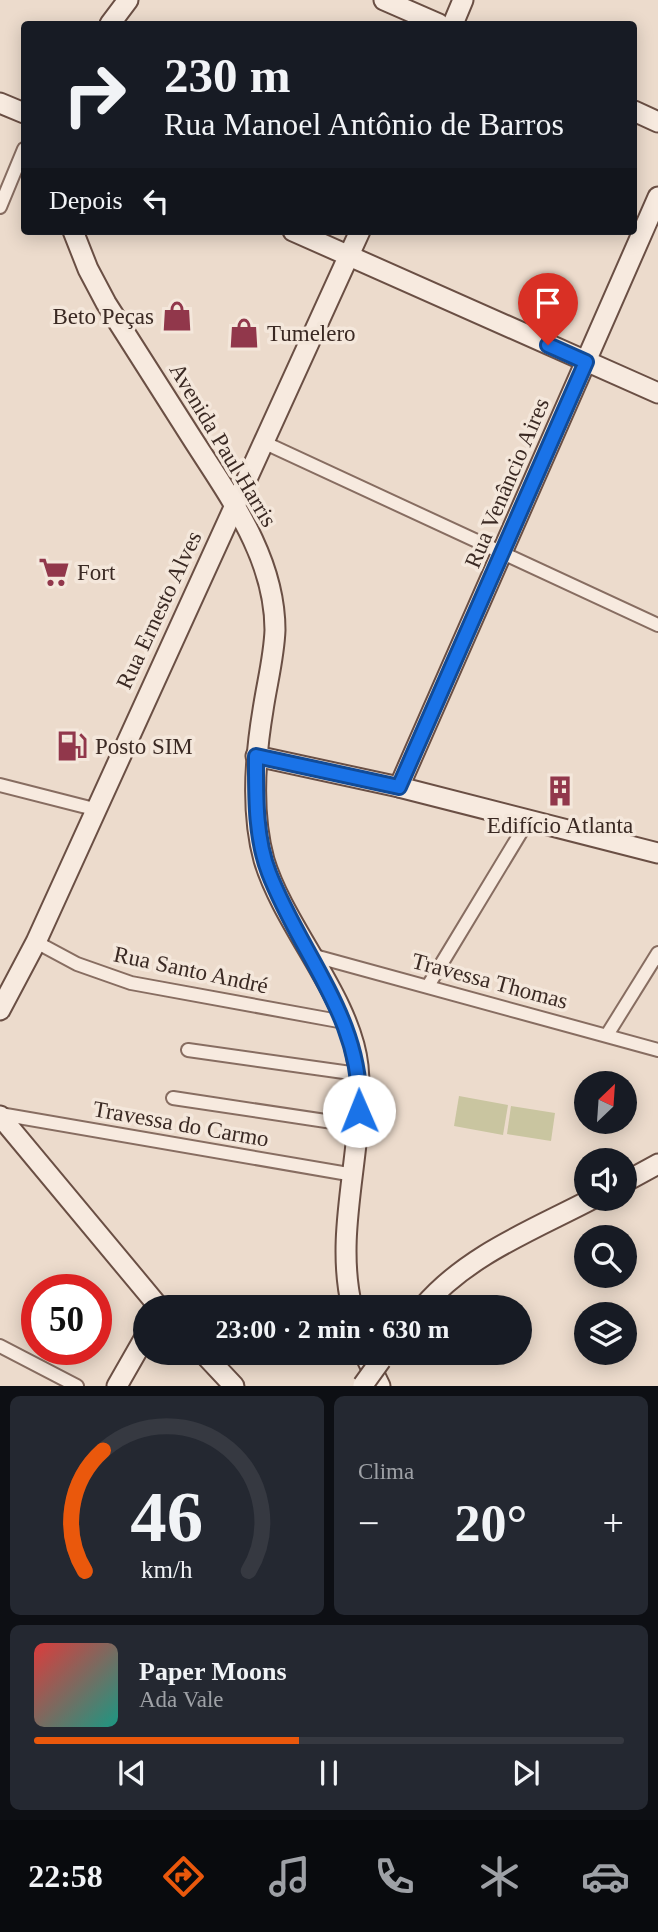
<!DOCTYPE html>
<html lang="pt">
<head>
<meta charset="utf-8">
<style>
  body { margin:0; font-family:"Times New Roman",serif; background:#242831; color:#f1f3f6; height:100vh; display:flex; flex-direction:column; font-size:26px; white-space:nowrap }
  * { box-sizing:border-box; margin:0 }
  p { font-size:23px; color:#9ea1a6 }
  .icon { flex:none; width:38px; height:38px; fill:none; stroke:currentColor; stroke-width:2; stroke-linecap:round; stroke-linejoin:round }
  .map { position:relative; height:1386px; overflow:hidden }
  .details { display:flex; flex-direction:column; gap:10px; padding:10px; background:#0d0f14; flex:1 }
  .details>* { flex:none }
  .guide { position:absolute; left:21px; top:21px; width:616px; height:214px; border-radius:7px; box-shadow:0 4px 18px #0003; background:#171b24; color:#f1f3f6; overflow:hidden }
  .needle { width:46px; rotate:25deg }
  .tools { position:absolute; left:574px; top:1071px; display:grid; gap:14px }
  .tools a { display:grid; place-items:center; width:63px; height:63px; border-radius:50%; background:#171b24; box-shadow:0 4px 18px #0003; font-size:35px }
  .speed { position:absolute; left:21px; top:1274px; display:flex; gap:14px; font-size:35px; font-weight:700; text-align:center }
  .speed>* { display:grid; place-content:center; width:91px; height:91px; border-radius:50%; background:#171b24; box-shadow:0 4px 18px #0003; line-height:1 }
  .speed .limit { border:10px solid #d22; background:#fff; color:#111 }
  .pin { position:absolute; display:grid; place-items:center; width:60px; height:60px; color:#fff; margin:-72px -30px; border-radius:50% 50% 50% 0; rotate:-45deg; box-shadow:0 0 7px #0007 }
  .pin .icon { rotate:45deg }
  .me { position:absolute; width:77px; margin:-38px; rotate:359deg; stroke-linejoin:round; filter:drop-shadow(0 0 5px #0008) }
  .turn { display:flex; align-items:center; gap:24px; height:147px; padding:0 28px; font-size:32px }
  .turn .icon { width:91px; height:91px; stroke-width:2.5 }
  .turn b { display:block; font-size:49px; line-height:60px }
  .then { display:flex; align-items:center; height:66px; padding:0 28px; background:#0003; gap:14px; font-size:26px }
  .big { font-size:52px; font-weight:800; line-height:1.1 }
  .details .card { flex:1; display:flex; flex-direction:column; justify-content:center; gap:10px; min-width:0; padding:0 24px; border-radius:10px; background:#242831 }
  .details .dial { align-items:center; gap:0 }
  .dial svg { height:182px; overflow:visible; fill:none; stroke:#363941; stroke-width:7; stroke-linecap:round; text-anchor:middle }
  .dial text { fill:#f1f3f6; stroke:none }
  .song { display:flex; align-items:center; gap:21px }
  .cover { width:84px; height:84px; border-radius:10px; background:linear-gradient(135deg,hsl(0 70% 55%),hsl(170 70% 35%)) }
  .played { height:7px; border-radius:4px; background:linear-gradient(90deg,#ea580c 45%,#363941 45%) }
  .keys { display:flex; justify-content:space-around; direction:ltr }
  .heat { display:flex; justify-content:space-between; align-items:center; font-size:38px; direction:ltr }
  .details .tiles { flex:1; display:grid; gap:10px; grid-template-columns:1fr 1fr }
  .card:last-child { grid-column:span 2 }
  .trip { position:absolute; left:133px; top:1295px; width:399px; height:70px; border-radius:35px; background:#171b24; box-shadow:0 4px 18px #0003; font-weight:800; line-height:70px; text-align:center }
  .dock { display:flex; height:112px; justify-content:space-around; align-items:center; background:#090b0e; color:#9ea1a6 }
  .dock .icon { width:49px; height:49px }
  .dock .on { color:#ea580c }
  .dock b { font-size:32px; color:#f1f3f6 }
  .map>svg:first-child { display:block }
  .garden { fill:#c9c5a0 }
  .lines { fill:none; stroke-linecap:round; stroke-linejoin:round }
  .street-casing { stroke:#876d61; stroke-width:16 }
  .secondary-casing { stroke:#6a4f44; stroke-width:23 }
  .street { stroke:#f7eadf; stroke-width:12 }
  .secondary { stroke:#f7eadf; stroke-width:19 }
  .secondary-bridge-casing { stroke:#6a4f44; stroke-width:23; stroke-linecap:butt }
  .secondary-bridge { stroke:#f7eadf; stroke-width:19 }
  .route-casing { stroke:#114b97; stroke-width:18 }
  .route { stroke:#1a73e8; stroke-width:12 }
  .labels { text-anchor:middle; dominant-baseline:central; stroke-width:7; stroke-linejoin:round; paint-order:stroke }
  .poi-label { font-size:23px; fill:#3a2923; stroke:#f4e7db; text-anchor:start }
  .street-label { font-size:23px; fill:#3a2923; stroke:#f4e7db }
</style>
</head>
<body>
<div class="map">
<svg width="658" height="1386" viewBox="0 0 658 1386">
  <rect width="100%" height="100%" fill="#ecdbcc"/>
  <g class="garden">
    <path d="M 459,1096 L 508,1105 L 503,1135 L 454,1126 Z"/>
    <path d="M 511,1106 L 555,1113 L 551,1141 L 507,1134 Z"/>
  </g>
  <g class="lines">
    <g class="street-casing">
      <g id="street">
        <path d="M 0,207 L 24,149"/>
        <path d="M 263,442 L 658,625"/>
        <path d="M 0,785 L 94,809"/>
        <path d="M 36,942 L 77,964 L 131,983 L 344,1022"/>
        <path d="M 311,955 L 658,1050"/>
        <path d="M 428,986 L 529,819"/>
        <path d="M 607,1035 L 658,953"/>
        <path d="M 188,1050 L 358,1074"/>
        <path d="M 173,1098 L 359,1126"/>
        <path d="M 0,1114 L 354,1175"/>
        <path d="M 0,1346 L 77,1386"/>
      </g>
    </g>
    <g class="secondary-casing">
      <g id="secondary">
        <path d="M 384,0 L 439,24"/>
        <path d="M 110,24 L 128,0"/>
        <path d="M 453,24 L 463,0"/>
        <path d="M 0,103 L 24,113"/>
        <path d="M 634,111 L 658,122"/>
        <path d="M 73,231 L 88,269 L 106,303 C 134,347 162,391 190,435 C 228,495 275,556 275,630 C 274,657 267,683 263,710 C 255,758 251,813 264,860 C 284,927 351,998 358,1066 C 366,1146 333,1228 352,1307"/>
        <path d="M 293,231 L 658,393"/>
        <path d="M 256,756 L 399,787 L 658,853"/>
        <path d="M 399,787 L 658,197"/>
        <path d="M 0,1010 L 36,942 L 360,231"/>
        <path d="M 0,1116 L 159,1307"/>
        <path d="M 625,1182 L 658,1164"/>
        <path d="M 423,1307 C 467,1255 533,1230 592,1199"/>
        <path d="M 203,1353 L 234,1386"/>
        <path d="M 364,1353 L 380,1386"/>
        <path d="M 117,1386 L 145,1337"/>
      </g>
    </g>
    <use href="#street" class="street"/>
    <use href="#secondary" class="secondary"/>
    <g class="secondary-bridge-casing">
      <path id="secondary-bridge" d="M 363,1385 L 381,1360"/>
    </g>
    <use href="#secondary-bridge" class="secondary-bridge"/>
  </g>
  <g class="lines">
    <g class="route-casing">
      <path id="route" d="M 359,1111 C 364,1020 300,954 269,873 C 255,837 256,794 256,756 L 399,787 L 586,362 L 548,345"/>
    </g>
    <use href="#route" class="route"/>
  </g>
  <defs>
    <g id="shop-bare" transform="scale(2.415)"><path d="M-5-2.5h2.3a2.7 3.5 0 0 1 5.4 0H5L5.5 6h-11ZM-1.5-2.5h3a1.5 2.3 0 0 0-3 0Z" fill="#91374b" stroke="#f4e7db" stroke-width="2.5" paint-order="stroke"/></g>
    <g id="supermarket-bare" transform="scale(2.415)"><path d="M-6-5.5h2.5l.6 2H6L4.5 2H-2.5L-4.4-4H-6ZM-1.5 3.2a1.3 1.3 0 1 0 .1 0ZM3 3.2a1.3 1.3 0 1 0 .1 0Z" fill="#91374b" stroke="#f4e7db" stroke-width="2.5" paint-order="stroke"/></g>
    <g id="fuel-bare" transform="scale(2.415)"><path d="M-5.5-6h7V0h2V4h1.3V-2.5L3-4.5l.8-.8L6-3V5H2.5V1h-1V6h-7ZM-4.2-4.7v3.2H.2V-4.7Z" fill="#91374b" stroke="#f4e7db" stroke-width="2.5" paint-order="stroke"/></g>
    <g id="building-bare" transform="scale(2.415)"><path d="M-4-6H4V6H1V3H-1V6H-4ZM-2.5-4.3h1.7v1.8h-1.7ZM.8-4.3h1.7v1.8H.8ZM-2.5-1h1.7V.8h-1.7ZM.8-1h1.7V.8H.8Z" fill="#91374b" stroke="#f4e7db" stroke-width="2.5" paint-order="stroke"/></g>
  </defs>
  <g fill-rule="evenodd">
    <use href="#shop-bare" x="177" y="316"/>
    <use href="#shop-bare" x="244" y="333"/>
    <use href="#supermarket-bare" x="54" y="572"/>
    <use href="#fuel-bare" x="72" y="746"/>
    <use href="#building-bare" x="560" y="791"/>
  </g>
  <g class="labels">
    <g class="poi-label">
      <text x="154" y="316" text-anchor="end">Beto Peças</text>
      <text x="267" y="333">Tumelero</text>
      <text x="77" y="572">Fort</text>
      <text x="95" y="746">Posto SIM</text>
      <text x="560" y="825" text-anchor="middle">Edifício Atlanta</text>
    </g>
    <g class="street-label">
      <text transform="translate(223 445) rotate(59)">Avenida Paul Harris</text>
      <text transform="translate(507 483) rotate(-67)">Rua Venâncio Aires</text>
      <text transform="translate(159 610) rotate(-65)">Rua Ernesto Alves</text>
      <text transform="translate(191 970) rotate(12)">Rua Santo André</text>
      <text transform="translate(490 981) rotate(15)">Travessa Thomas</text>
      <text transform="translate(181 1124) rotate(10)">Travessa do Carmo</text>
    </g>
  </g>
</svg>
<div class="tools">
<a><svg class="needle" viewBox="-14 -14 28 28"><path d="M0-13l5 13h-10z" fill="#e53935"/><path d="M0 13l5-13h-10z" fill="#9ea1a6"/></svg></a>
<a><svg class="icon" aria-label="sound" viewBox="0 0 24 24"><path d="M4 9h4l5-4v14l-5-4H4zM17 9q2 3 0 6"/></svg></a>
<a><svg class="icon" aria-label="search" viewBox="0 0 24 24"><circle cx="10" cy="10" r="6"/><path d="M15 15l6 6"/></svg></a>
<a><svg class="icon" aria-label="layers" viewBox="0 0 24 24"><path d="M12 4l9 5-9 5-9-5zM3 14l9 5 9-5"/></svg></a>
</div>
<div class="speed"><div class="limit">50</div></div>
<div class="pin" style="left:548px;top:345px;background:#d93025"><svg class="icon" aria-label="arrive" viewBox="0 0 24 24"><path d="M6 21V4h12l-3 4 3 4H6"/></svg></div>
<svg class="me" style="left:359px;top:1111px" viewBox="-20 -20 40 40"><circle r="19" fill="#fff"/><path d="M0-13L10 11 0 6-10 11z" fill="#1a73e8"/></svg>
<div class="trip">23:00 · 2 min · 630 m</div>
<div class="guide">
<div class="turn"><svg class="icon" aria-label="right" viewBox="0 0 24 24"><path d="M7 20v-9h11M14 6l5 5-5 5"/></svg><div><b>230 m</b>Rua Manoel Antônio de Barros</div></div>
<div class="then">Depois<svg class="icon" aria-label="left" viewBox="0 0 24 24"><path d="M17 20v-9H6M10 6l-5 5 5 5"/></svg></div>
</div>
</div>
<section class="details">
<div class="tiles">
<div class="card dial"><svg viewBox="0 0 100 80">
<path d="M14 69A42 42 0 1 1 86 69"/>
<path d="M14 69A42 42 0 0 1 22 16" stroke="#ea580c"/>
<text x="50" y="56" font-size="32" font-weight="700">46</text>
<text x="50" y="72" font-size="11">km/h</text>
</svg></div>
<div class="card"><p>Clima</p>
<div class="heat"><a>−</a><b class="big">20°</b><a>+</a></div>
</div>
<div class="card">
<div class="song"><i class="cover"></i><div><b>Paper Moons</b><p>Ada Vale</p></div></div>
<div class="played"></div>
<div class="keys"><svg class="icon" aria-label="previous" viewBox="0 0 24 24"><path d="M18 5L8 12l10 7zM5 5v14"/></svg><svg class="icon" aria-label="pause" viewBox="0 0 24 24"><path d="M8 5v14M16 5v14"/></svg><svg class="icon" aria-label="next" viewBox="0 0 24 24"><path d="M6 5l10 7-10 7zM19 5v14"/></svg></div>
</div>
</div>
</section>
<nav class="dock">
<b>22:58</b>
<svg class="icon on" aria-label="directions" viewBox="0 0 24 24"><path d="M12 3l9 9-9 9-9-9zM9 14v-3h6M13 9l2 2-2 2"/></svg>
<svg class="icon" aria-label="music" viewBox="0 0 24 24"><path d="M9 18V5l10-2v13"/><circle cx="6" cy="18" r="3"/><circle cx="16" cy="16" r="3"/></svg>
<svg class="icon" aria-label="phone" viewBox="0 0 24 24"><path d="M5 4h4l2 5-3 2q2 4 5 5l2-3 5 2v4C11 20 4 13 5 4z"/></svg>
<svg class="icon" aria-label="climate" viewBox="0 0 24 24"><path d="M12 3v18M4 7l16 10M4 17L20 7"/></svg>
<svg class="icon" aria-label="car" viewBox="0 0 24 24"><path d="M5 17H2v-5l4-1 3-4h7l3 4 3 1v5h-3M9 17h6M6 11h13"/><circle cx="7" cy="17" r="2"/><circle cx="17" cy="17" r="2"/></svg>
</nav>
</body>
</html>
